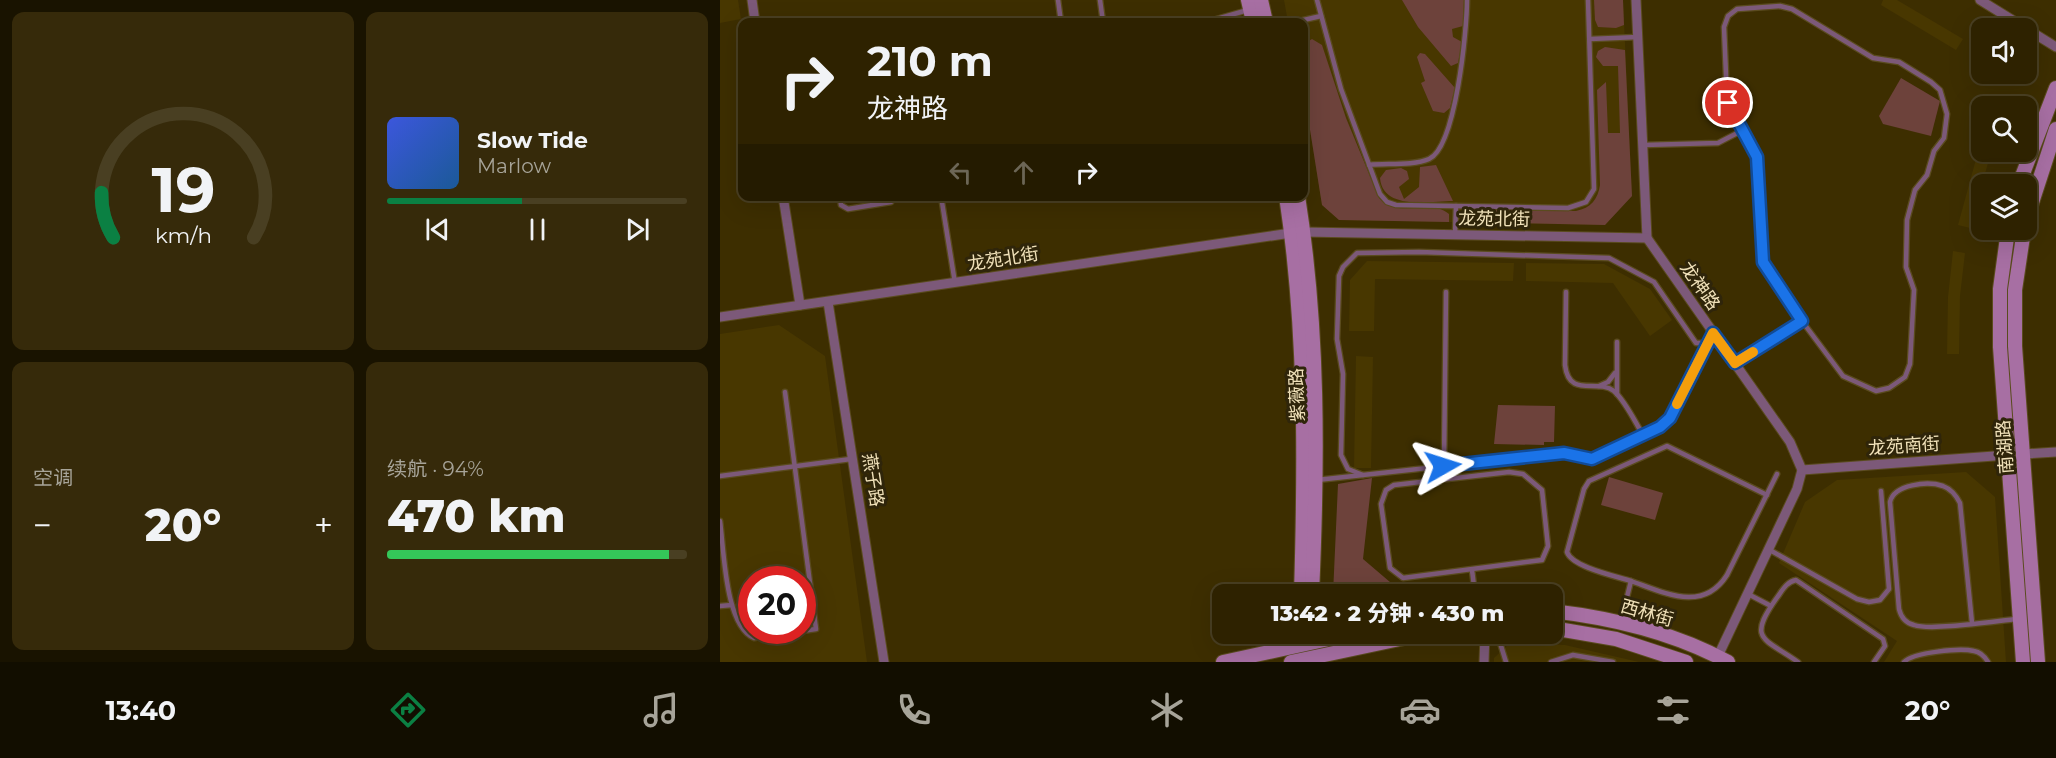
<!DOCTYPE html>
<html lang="zh">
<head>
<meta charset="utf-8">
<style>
  body { margin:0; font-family:Montserrat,"Noto Sans SC",sans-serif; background:#362a0a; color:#f1f3f6; height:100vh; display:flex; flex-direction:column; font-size:22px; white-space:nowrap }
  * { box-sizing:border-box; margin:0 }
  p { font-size:20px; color:#a7a499 }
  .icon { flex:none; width:33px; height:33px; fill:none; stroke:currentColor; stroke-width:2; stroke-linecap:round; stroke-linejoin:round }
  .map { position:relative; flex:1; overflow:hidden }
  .details { display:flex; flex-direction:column; gap:12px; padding:12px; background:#191300; width:720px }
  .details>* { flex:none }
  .hud { position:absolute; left:18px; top:18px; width:570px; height:183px; border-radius:12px; box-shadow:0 6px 24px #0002,0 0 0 2px #493f22; background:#2e2200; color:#f1f3f6; overflow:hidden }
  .buttons { position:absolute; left:1251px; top:18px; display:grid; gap:12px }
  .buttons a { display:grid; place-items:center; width:66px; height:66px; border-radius:12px; background:#2e2200; box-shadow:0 6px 24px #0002,0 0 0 2px #493f22; font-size:30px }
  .speed { position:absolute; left:18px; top:566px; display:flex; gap:12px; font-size:30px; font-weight:700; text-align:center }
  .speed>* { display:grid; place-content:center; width:78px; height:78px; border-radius:50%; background:#2e2200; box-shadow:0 6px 24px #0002,0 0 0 2px #493f22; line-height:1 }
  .speed .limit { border:9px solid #d22; background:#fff; color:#111 }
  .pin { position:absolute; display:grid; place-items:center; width:51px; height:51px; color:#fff; margin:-26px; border:3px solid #fff; border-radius:50%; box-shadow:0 2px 6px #0007 }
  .me { position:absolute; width:66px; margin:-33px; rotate:84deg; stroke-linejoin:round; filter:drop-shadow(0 0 4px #0008) }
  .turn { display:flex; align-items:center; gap:21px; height:126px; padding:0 30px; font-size:27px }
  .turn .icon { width:78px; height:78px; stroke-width:2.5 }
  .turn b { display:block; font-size:42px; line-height:51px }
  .lanes { display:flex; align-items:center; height:57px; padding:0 30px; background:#0003; justify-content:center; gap:30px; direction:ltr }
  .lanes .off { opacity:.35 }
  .big { font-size:45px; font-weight:800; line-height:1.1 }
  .details .tile { flex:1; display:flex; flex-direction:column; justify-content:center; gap:9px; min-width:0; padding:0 21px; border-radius:12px; background:#362a0a }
  .details .dial { align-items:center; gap:0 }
  .dial svg { height:156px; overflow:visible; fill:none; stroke:#493f22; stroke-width:7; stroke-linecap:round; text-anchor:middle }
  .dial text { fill:#f1f3f6; stroke:none }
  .song { display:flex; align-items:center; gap:18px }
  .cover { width:72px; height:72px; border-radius:9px; background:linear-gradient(135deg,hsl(230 70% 55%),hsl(210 70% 35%)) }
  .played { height:6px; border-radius:3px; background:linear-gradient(90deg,#0b8043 45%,#493f22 45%) }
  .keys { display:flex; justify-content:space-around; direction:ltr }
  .heat { display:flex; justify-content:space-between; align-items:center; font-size:33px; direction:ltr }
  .charge { height:9px; border-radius:4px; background:linear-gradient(90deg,#34c759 94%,#493f22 0) }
  .details .tiles { flex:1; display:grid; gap:12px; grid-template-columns:repeat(2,1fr) }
  .trip { position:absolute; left:492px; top:584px; width:351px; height:60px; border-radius:12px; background:#2e2200; box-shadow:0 6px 24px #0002,0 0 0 2px #493f22; font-weight:800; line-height:60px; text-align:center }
  .dock { display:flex; height:96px; justify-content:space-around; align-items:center; background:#120e00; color:#a7a499 }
  .dock .icon { width:42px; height:42px }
  .dock .on { color:#0b8043 }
  .dock b { font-size:27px; color:#f1f3f6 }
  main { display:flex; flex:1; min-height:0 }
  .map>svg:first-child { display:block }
  .built { fill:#483700; fill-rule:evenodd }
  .green { fill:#6d423b }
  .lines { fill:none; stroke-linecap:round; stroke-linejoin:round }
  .service-casing { stroke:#5a4b1e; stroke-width:7 }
  .minor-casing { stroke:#5a4b1e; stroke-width:11 }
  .secondary-casing { stroke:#5a4b1e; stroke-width:16 }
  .service { stroke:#7c5979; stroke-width:4.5 }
  .minor { stroke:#7c5979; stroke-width:9 }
  .secondary { stroke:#a76fa3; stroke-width:14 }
  .route-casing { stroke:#114b97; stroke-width:15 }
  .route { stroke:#1a73e8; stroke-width:10 }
  .slow { stroke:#f59e0b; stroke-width:10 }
  .labels { text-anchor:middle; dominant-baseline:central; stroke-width:6; stroke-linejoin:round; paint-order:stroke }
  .street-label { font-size:18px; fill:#f0e1b9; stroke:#2f250a }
</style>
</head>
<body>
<main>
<section class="details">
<div class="tiles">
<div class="tile dial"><svg viewBox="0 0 100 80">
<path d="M14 69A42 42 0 1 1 86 69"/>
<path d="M14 69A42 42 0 0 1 8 46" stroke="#0b8043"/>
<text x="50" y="56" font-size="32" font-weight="700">19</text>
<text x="50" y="72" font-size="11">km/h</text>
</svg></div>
<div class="tile">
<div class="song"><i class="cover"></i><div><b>Slow Tide</b><p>Marlow</p></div></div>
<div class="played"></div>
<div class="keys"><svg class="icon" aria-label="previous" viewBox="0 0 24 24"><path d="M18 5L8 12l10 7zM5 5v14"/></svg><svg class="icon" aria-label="pause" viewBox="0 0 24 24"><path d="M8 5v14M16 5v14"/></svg><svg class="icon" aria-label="next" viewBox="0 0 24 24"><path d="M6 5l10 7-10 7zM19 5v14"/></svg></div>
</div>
<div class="tile"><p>空调</p>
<div class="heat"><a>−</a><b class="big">20°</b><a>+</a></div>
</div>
<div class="tile"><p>续航 · 94%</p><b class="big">470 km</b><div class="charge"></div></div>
</div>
</section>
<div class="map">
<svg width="1336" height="662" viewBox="0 0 1336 662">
  <rect width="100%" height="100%" fill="#3d2e00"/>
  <g class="built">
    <path d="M 0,0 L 18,0 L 21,19 L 0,23 Z"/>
    <path d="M 564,0 L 903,0 L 912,196 L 885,225 L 619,220 L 602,205 L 584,92 L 584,22 L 568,22 Z"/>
    <path d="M 1163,0 L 1177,0 L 1243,39 L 1236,50 L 1161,5 Z"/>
    <path d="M 1261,141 L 1262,152 L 1271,152 L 1250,228 L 1238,225 Z"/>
    <path d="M 1233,251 L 1245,253 L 1240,296 L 1239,354 L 1227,354 L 1228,297 Z"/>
    <path d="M 647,261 L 794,263 L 793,281 L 655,279 L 654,331 L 629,331 L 630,280 Z"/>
    <path d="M 806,263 L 884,264 L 930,289 L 952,320 L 930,336 L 893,283 L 806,281 Z"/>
    <path d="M 59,325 L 105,356 L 147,662 L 0,662 L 0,334 ZM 32,579 L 82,579 L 82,630 L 32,630 Z"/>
    <path d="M 636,356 L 653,357 L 651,468 L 634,468 Z"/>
    <path d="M 1246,472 L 1275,497 L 1286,662 L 1164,662 L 1177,641 L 1059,563 L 1085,502 L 1117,480 Z"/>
    <path d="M 791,642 L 845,645 L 919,662 L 774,662 L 774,658 Z"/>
  </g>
  <g class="green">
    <path d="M 682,0 L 744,0 L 743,26 L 732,29 L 733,37 L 742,42 L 738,63 L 731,66 L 698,27 Z"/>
    <path d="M 874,0 L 903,0 L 904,25 L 896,28 L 878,27 L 875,20 Z"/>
    <path d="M 592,39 L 602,45 L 626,118 L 659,198 C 677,220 710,197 729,214 L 729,222 L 619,220 L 602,205 L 584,92 L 584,44 Z"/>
    <path d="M 885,47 L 905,50 L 912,196 L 885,225 L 742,222 L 743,213 L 750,210 L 856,211 C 871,208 878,199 880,185 L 877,90 L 886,82 L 888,133 L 900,133 L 898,66 L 883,66 L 876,57 L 878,51 Z"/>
    <path d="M 700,53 L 705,54 L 735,88 L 730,108 L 724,113 L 713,111 L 701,83 L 705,81 L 697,57 Z"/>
    <path d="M 1181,78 L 1220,101 L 1211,136 L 1163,124 L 1159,116 Z"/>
    <path d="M 716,165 L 733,201 C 710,201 663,211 660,178 L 666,170 L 681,168 L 687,171 L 689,179 L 679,187 L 684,199 L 699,187 L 700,167 Z"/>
    <path d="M 778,405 L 835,406 L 834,442 L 824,442 L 824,445 L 774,444 Z"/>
    <path d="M 889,477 L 943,493 L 935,520 L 881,505 Z"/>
    <path d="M 652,478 L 643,559 L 684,594 L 613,594 L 618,484 Z"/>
  </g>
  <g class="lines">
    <g class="service-casing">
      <g id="service">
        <path d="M 338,0 L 341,22"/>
        <path d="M 380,0 L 383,22"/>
        <path d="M 597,0 L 621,89 L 660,194 L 667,202 L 676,205 L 848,208 L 866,202 L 874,189 L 868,0"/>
        <path d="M 486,22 L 528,10"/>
        <path d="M 575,22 L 601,16"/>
        <path d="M 870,39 L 918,37"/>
        <path d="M 923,145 L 998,143 L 1023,130"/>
        <path d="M 649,165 C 666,163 693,166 709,159 C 736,147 747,29 747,0"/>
        <path d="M 120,196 L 121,205 L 128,209 L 171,202 L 175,196"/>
        <path d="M 221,196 L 235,283"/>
        <path d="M 735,235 L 736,206"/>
        <path d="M 846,292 L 845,365 C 849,399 877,378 894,391 C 906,402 915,422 923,435"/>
        <path d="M 897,342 L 897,394"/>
        <path d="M 1015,363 L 1082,321 L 1043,262 L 1037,157 L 1007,99 L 1004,27 L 1008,16 L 1017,9 L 1060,6 L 1072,9 L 1153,58 L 1179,62 L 1211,82 L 1220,90 L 1227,114 L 1224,138 L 1214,151 L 1207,175 L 1195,190 L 1187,220 L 1186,267 L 1194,290 L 1190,364 L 1185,377 L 1169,388 L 1156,391 L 1123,376 L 1082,321"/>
        <path d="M 879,386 L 888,382 L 895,373"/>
        <path d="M 724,466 L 726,292"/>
        <path d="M 789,472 L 803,474 L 822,490 L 828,546 L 822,560 L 683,578 L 670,568 L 661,504 L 666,490 L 674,485 Z"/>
        <path d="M 643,475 L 628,469 L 621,455 L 623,374 L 617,339 L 619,276 L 623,267 L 637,253 L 699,252 L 889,258 L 934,282 L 976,343 L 988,343"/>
        <path d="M 0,476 L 131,459"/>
        <path d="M 597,480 L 844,453 L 868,459 L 877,458 L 948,422 L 993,333"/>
        <path d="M 0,521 C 4,550 5,626 34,638 L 96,629 L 65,392"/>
        <path d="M 1048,549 L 1137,599 L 1149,602 L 1160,600 L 1169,589 L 1161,491"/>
        <path d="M 752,570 L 755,594"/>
        <path d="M 911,581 C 895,576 852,567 847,552 L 864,489 L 869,481 L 947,446 L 1047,495"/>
        <path d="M 1028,594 L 1051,606"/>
        <path d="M 0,606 L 12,605"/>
        <path d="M 901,621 L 911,581 C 945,593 983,613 1007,575 L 1057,474"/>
        <path d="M 1252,623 L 1240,503 C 1236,495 1231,489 1223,486 C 1208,481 1174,484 1170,502 L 1179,609 C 1181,617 1185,623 1194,625 C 1211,631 1276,621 1297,619"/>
        <path d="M 777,633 L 786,662"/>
        <path d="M 831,662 L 853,655 L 893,662"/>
        <path d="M 1078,662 C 1044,638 1027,640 1056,599 C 1062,591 1066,582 1076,580 L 1163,639 L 1165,646 L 1154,662"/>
        <path d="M 1184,662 C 1194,652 1240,648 1254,651 C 1261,652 1265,657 1268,662"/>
      </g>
    </g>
    <g class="minor-casing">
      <g id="minor">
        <path d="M 32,0 L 35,22"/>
        <path d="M 916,0 L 927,238 L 1070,442 L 1082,470 L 1077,489 L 998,656"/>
        <path d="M 1260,0 L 1336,47"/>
        <path d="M 63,196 L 80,305"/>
        <path d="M 584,232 L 927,238"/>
        <path d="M 108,302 L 164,662"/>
        <path d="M 0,317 L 571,233"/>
        <path d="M 1304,454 L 1336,452"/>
        <path d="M 1082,470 L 1288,455"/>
        <path d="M 764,662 L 765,633"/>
      </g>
    </g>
    <g class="secondary-casing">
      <g id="secondary">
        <path d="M 528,0 L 533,22"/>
        <path d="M 541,0 L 546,22"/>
        <path d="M 1299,184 L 1336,88"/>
        <path d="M 566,196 C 586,328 585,461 581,594"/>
        <path d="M 578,196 C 599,328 598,461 592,594"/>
        <path d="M 1306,221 L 1336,129"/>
        <path d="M 1288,230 L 1280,289 L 1280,347 L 1303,662"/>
        <path d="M 1304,230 L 1295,290 L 1295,346 L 1318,662"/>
        <path d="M 832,611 C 892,618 955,633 1008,662"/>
        <path d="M 832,628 L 896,639 L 966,662"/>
        <path d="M 503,662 L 636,633"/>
        <path d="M 571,662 L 708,633"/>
      </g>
    </g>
    <use href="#service" class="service"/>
    <use href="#minor" class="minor"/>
    <use href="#secondary" class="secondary"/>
  </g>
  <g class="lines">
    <g class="route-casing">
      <path id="route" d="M 723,466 L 844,453 L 872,459 L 940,427 L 950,418 L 993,333 L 1015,363 L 1082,321 L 1043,262 L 1037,157 L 1008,103"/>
    </g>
    <use href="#route" class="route"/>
    <path class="slow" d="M 957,404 L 993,333 L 1015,363 L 1033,352"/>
  </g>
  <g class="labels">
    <g class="street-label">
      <text transform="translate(774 219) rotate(1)">龙苑北街</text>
      <text transform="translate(283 259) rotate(-9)">龙苑北街</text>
      <text transform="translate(980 286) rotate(55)">龙神路</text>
      <text transform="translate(577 395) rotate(-92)">紫薇路</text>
      <text transform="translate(1184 446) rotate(-4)">龙苑南街</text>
      <text transform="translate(1285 447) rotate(-94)">南湖路</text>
      <text transform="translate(153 480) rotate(81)">燕子路</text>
      <text transform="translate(927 613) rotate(16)">西林街</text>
    </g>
  </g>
</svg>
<div class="buttons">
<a><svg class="icon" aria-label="sound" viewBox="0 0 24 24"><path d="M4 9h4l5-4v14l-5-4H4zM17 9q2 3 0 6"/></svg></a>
<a><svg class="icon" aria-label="search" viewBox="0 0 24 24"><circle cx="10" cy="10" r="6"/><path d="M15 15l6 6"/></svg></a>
<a><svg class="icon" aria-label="layers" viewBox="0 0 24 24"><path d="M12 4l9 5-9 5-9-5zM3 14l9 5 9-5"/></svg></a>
</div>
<div class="speed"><div class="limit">20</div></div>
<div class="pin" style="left:1008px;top:103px;background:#d93025"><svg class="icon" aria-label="arrive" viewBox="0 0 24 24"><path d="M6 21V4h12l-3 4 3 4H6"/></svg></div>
<svg class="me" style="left:723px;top:466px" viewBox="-20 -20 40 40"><path d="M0-17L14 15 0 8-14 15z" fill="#1a73e8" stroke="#fff" stroke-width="4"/></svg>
<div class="trip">13:42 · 2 分钟 · 430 m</div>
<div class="hud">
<div class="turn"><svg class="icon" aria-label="right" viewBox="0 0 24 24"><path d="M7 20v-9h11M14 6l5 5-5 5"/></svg><div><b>210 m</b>龙神路</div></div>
<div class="lanes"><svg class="icon off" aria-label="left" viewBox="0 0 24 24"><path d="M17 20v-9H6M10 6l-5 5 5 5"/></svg><svg class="icon off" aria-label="ahead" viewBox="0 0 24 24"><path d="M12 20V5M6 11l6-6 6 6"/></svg><svg class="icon" aria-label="right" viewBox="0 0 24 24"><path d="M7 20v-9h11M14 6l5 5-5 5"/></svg></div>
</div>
</div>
</main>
<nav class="dock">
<b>13:40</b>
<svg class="icon on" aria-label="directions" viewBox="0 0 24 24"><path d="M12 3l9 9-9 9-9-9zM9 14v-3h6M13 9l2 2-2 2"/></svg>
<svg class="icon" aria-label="music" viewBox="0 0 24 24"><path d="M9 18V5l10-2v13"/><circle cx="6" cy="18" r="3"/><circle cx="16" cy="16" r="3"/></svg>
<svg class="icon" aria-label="phone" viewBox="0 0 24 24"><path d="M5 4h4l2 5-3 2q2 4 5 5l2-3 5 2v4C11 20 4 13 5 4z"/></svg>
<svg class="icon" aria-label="climate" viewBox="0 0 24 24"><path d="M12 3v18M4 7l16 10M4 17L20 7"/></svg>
<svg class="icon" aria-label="car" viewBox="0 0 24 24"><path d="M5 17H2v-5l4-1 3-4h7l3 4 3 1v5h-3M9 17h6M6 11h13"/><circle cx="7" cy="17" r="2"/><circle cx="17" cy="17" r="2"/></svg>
<svg class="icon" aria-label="filters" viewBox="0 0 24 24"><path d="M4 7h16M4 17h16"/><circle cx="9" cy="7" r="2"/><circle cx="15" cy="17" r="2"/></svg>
<b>20°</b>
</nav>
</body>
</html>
